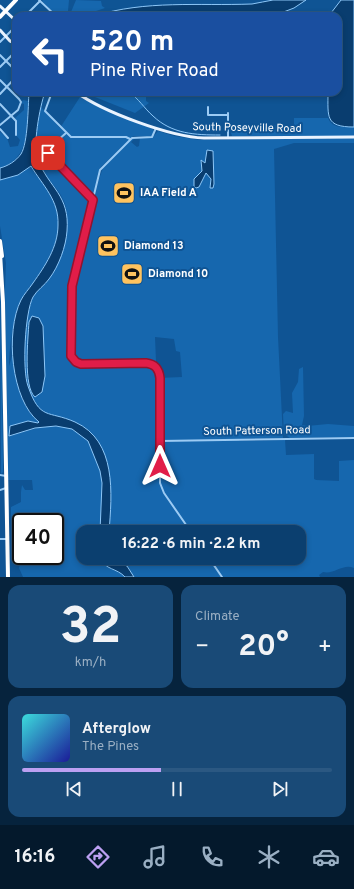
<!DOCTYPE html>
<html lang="en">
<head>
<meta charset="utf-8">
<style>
  body { margin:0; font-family:Overpass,sans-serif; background:#194a77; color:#f1f3f6; height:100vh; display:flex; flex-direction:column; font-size:15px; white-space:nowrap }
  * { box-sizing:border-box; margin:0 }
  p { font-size:13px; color:#9aafc3 }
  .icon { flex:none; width:22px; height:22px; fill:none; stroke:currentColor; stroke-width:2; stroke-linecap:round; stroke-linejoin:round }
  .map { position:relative; height:577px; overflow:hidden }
  .sheet { display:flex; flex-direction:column; gap:8px; padding:8px; background:#06233d; flex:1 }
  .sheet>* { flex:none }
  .guide { position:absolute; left:12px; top:12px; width:330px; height:84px; border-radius:12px; box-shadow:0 2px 6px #0003,0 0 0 1px #2b5882; background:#1a4fa0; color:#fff; overflow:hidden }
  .speed { position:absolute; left:12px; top:513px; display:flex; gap:8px; font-size:20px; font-weight:700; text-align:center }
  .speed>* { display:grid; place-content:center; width:52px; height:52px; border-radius:50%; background:#0b3f6f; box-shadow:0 2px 6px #0003,0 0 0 1px #2b5882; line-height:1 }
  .speed .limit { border:2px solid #111; border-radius:6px; background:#fff; color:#111 }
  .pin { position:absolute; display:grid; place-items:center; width:34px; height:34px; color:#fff; margin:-17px; border-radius:8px; box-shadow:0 2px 6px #0006 }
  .me { position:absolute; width:44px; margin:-22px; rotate:0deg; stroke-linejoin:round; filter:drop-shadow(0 0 3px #0008) }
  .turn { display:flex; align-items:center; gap:14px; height:84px; padding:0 12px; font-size:18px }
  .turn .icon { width:52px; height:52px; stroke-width:2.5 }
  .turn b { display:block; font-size:28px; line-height:34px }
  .big { font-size:30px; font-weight:700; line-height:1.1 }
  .sheet .card { flex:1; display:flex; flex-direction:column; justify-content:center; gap:6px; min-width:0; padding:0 14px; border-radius:12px; background:#194a77 }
  .sheet .dial { align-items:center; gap:0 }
  .dial b { font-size:52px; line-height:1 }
  .song { display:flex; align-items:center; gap:12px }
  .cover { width:48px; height:48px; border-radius:6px; background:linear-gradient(135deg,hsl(180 70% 55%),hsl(240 70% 35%)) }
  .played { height:4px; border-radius:2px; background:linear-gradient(90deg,#bca0f2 45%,#2b5882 45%) }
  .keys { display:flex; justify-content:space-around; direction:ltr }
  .heat { display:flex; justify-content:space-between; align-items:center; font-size:22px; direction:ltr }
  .sheet .tiles { flex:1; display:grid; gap:8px; grid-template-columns:1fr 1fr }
  .card:last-child { grid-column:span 2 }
  .trip { position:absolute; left:76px; top:525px; width:230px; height:40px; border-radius:12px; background:#0b3f6f; box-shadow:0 2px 6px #0003,0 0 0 1px #2b5882; font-weight:700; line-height:40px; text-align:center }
  .menu { display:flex; height:64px; justify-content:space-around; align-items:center; background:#04192c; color:#9aafc3 }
  .menu .icon { width:28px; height:28px }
  .menu .on { color:#bca0f2 }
  .menu b { font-size:18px; color:#f1f3f6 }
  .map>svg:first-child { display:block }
  .green { fill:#1667ae; fill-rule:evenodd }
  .water { fill:#093d6f; stroke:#8dc7f8 }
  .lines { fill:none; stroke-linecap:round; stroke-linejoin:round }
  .stream { stroke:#8dc7f8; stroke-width:1 }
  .minor { stroke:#9ccbf4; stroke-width:2 }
  .major { stroke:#e9f3ff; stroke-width:3 }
  .highway { stroke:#fff; stroke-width:4 }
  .route-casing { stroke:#92132f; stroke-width:10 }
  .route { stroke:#e11d48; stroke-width:7 }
  .labels { text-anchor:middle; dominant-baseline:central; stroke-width:4; stroke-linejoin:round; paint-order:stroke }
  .street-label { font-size:11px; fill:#fff; stroke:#0f5494 }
  .poi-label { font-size:11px; font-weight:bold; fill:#fff; stroke:#0f5494; text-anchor:start }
</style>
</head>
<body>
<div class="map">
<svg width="354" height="577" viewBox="0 0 354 577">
  <rect width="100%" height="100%" fill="#0f5494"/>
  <g class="green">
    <path d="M 43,0 L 69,0 L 68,11 L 71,12 L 76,0 L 101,1 L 102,6 L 105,8 L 96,11 L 97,15 L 94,16 L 57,16 L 42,1 Z"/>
    <path d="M 95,92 L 146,92 L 146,101 L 149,103 L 135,113 L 95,97 Z"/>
    <path d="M 80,97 L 97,106 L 153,129 L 154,132 L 151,136 L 133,136 L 101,167 L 100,170 L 71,287 L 70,354 L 74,362 L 80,365 L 148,365 L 156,369 L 159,378 L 182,377 L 180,352 L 176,351 L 174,339 L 155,337 L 156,361 L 153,363 L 81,363 L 76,361 L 72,354 L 74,284 L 99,179 L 103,168 L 132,139 L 134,139 L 131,142 L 137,147 L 139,146 L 140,138 L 152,138 L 158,131 L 174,136 L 200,140 L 354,138 L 354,143 L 294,143 L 274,149 L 278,337 L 283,438 L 238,439 L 239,441 L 285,440 L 286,455 L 314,454 L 314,479 L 316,480 L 339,481 L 339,461 L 354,460 L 354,568 C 343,563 334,575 323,572 L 319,575 L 320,577 L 23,577 L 19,568 L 20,565 L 23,564 L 24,556 L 55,556 L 55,522 L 21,522 L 21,530 L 15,531 L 11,529 L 11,526 L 14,524 L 19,527 L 18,523 L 20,521 L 17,519 L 11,520 L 11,507 L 21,502 L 21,492 L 22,485 L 25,490 L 33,490 L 32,480 L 8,480 L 5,289 L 6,263 L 0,226 L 0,180 L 18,175 L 31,166 C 38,179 51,190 56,204 C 65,233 49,261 33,283 C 29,289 24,294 21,300 C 13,316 9,349 9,366 L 12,356 L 15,358 C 14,379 21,409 40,422 L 38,423 L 28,421 L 10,426 L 11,436 C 30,430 48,423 68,428 L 70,420 C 61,418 52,417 44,412 C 18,395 23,328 31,302 C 35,291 45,284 51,275 C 64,258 67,235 67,214 C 66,190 41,178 36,156 C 33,141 39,122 41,107 L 60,128 ZM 30,318 L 43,348 L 45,376 L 33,396 L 28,378 ZM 83,532 L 299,532 L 299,558 L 83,558 Z"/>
    <path d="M 23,100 L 28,101 C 26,128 31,158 0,168 L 0,132 L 7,138 L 10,147 L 18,146 L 20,140 L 15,134 L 17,124 L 15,118 L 24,110 L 24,104 L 21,103 Z"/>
    <path d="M 294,118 L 328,118 C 332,129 344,127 354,127 L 354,136 L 232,136 L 229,127 L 232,126 L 294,125 Z"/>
    <path d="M 0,278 L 3,457 L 3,472 L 1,474 Z"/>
    <path d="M 303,367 L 304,416 L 302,425 L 307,426 L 328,424 L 354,426 L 354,437 L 290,438 L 284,434 L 283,414 L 286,411 L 293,413 L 292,393 L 298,382 L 299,369 Z"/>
  </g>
  <g class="water">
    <path d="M 273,0 L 306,0 L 294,8 L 273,16 L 94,16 C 146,0 198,6 252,4 C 259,3 266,1 273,0 Z"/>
    <path d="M 341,0 L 354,0 L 354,127 C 325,127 328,117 328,92 L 338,92 L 338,16 L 331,16 L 331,13 Z"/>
    <path d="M 29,92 L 45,92 C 40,106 32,147 38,160 C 49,188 70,195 67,231 C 66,246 59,266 49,279 C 45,285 37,290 33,297 C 25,312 22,370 28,386 C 40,421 48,410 75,422 C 117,441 112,494 109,532 L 100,532 L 102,483 L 100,471 L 88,441 L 72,429 L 56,426 L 35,428 L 9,436 L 10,426 L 28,421 L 38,423 L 39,422 C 11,400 5,332 21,300 C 24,294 29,289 33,283 C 45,266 58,247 58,225 C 59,200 43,186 31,166 L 18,175 L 0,180 L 0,168 C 8,166 16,161 21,154 C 28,143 28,107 29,92 Z"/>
    <path d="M 207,150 L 213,151 L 214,184 L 213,188 L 210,188 L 211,179 L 206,173 L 199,187 L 196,188 L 194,186 L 194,179 L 202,171 L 201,160 L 205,163 Z"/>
    <path d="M 32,316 L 39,318 L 43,326 L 45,376 L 42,392 L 35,397 C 23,387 28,338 29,322 Z"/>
    <path d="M 100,558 L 111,558 L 115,562 L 127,566 L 134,577 L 125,577 C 117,568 105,570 100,558 Z"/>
  </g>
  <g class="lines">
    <path class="stream" d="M 129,92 C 139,99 144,108 153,116 C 172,134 195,135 220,135"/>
    <g class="minor">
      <path d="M 39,0 L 56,16"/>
      <path d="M 25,16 L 40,1"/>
      <path d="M 0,42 L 16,26"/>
      <path d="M 11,42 L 16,46"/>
      <path d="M 0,55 L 16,71"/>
      <path d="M 0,67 L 16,51"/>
      <path d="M 0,80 L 19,99 L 21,102 L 18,110 L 0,125"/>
      <path d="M 52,92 L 45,111 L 71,137 L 126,137 L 130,139"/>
      <path d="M 0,94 L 16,77"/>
      <path d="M 0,104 L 16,121 L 16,135"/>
      <path d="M 208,107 L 208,115 L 228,115"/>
      <path d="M 228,113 L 228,138"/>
      <path d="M 156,128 L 152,137 L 132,138 L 100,170 L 72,286 L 71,354 L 74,361 L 81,364 L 146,363 C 155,365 159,369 160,378 L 160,483 L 164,493 L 191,532"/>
      <path d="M 0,129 L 8,138"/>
      <path d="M 66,133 L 48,149 L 47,153 L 93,200"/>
      <path d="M 160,441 L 354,438"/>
      <path d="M 0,475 L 6,476"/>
      <path d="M 0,490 L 6,488"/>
      <path d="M 0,539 L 7,539"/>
      <path d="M 209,558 L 222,577"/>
    </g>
    <g class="major">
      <path d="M 0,6 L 16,21"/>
      <path d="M 0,30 L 10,41 L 16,43"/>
      <path d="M 76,92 C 103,112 171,137 204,138 L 354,137"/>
    </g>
    <g class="highway">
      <path d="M 0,17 L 16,0"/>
      <path d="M 0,241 L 2,256"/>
      <path d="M 0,253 L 3,302 L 8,577"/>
    </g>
  </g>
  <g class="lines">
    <g class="route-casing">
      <path id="route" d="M 48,153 L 93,200 L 72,286 L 71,356 L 76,362 L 81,364 L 146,363 C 155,364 159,369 160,378 L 160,466"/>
    </g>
    <use href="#route" class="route"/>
  </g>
  <defs>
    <g id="stadium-square" transform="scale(1.15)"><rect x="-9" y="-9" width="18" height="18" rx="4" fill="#ffc35f" stroke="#0f5494"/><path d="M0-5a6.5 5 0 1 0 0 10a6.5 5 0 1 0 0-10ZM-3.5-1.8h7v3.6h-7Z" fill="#111"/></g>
  </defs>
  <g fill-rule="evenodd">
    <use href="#stadium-square" x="124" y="193"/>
    <use href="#stadium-square" x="108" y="246"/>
    <use href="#stadium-square" x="132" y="274"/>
  </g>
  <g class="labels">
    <g class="street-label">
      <text transform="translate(247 128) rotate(1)">South Poseyville Road</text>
      <text transform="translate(257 431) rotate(-1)">South Patterson Road</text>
    </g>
    <g class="poi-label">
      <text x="140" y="193">IAA Field A</text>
      <text x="124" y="246">Diamond 13</text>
      <text x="148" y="274">Diamond 10</text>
    </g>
  </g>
</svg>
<div class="speed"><div class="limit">40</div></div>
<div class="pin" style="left:48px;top:153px;background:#d93025"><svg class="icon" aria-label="arrive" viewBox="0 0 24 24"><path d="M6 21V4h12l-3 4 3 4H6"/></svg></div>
<svg class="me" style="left:160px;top:466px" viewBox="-20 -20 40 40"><path d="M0-17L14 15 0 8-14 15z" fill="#e11d48" stroke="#fff" stroke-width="4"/></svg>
<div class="trip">16:22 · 6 min · 2.2 km</div>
<div class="guide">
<div class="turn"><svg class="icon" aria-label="left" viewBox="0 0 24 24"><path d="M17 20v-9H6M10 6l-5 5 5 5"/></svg><div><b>520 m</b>Pine River Road</div></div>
</div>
</div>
<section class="sheet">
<div class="tiles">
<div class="card dial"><b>32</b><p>km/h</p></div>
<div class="card"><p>Climate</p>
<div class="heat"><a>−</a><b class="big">20°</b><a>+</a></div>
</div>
<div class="card">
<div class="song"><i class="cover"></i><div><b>Afterglow</b><p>The Pines</p></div></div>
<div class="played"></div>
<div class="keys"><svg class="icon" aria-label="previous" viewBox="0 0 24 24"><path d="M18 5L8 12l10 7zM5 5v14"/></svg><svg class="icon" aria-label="pause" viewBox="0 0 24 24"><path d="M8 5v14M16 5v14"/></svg><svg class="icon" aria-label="next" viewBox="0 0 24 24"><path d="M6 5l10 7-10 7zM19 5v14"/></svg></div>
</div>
</div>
</section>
<nav class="menu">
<b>16:16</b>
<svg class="icon on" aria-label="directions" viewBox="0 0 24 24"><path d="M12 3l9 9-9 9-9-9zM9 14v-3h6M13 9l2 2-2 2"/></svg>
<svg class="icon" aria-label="music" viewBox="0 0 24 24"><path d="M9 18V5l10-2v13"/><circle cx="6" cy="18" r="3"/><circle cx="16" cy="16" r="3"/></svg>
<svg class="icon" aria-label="phone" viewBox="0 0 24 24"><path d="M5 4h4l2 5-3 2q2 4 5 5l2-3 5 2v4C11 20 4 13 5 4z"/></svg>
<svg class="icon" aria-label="climate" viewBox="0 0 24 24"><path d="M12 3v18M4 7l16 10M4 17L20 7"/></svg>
<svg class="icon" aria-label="car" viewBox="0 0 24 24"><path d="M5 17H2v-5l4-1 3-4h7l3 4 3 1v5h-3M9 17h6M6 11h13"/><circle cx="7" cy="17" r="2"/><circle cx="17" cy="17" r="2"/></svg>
</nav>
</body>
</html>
